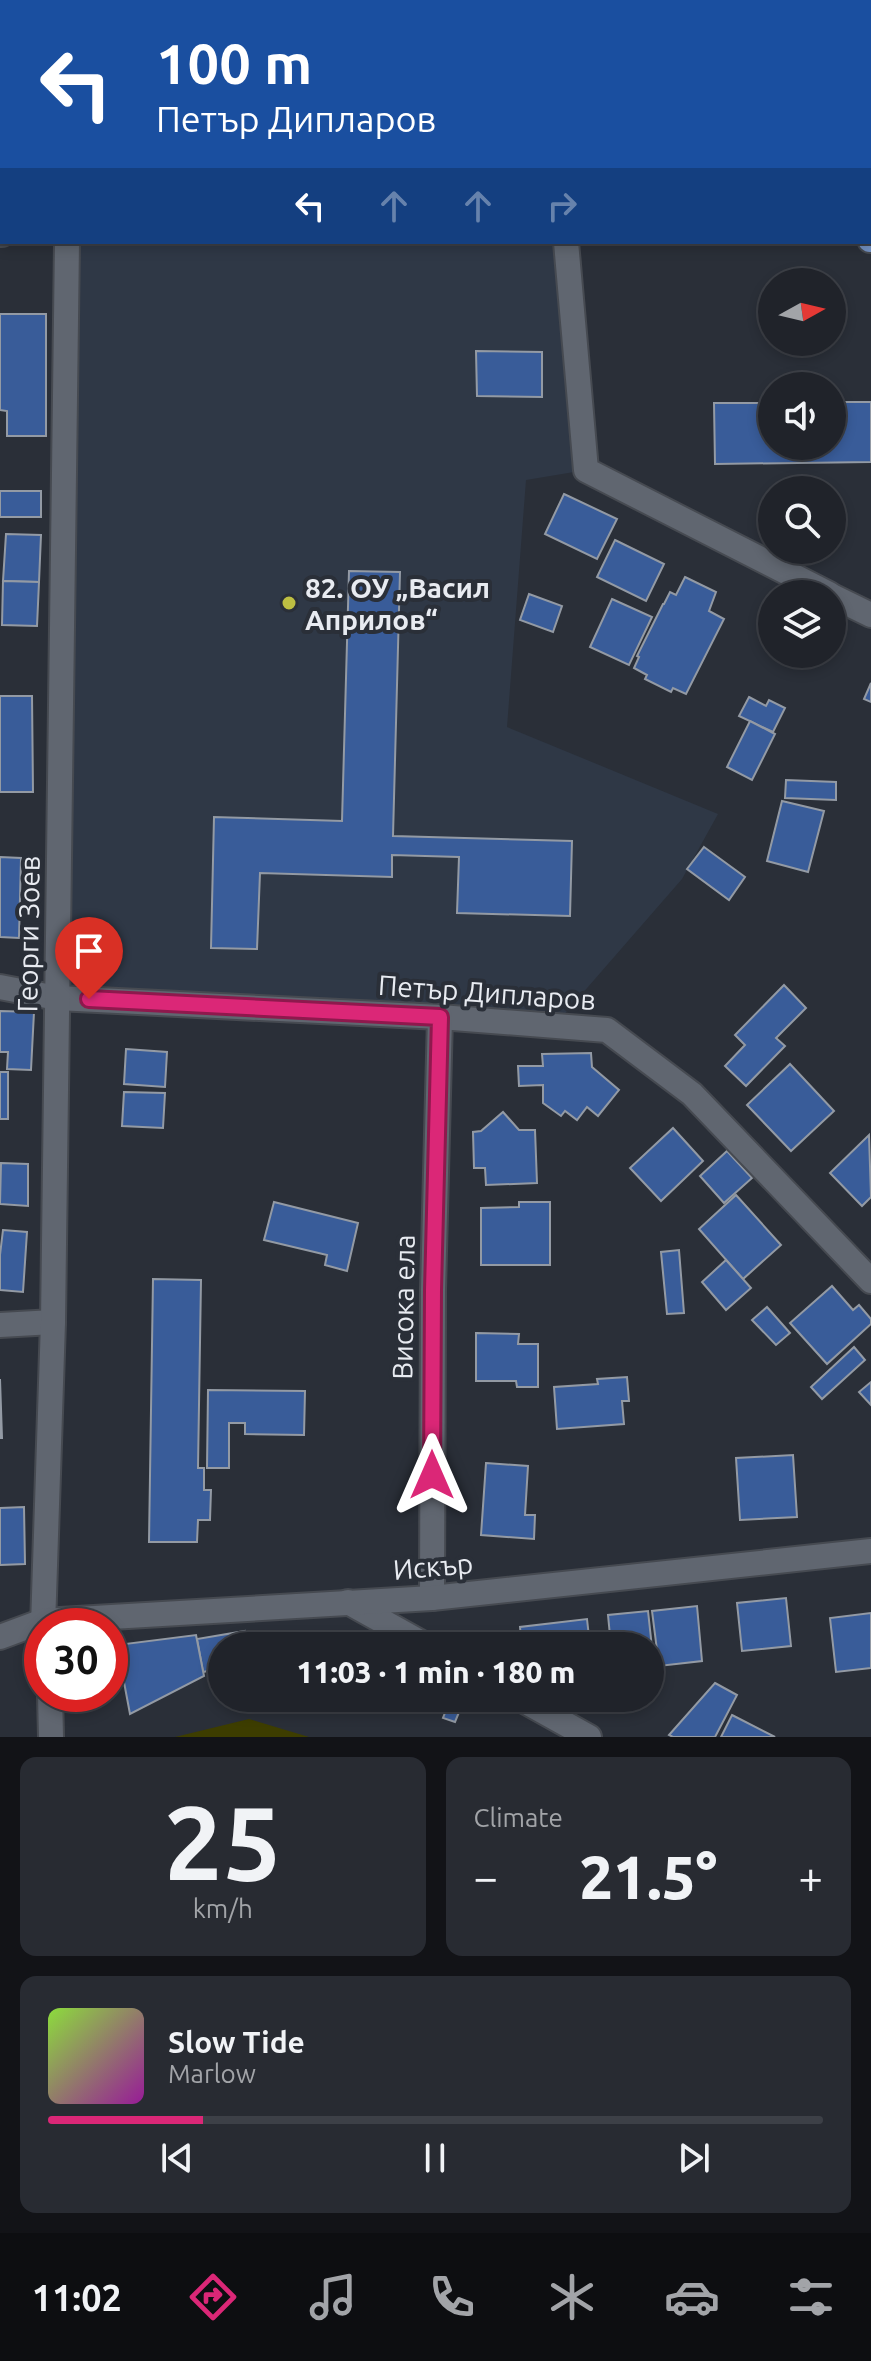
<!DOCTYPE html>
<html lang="en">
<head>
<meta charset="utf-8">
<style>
  body { margin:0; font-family:Ubuntu,sans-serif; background:#282b32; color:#f1f3f6; height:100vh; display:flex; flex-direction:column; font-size:30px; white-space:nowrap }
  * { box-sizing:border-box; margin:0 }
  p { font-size:26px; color:#a2a4a8 }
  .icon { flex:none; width:44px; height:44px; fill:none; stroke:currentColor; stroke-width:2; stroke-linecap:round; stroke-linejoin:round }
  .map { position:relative; height:1737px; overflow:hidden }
  .details { display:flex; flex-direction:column; gap:20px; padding:20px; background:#121317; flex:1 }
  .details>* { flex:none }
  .hud { position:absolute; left:0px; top:0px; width:872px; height:244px; box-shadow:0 4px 12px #0003,0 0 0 2px #3d4047; background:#1a4fa0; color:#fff; overflow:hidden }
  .needle { width:52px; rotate:82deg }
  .buttons { position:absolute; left:758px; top:268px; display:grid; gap:16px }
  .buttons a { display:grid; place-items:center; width:88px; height:88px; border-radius:50%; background:#20232a; box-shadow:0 4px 12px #0003,0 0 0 2px #3d4047; font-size:40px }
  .speed { position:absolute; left:24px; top:1608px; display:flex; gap:16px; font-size:40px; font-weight:700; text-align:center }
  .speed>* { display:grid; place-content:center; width:104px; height:104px; border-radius:50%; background:#20232a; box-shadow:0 4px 12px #0003,0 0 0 2px #3d4047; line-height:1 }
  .speed .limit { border:12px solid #d22; background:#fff; color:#111 }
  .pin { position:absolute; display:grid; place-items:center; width:68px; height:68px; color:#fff; margin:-82px -34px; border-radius:50% 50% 50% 0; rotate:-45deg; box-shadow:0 0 8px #0007 }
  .pin .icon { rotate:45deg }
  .me { position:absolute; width:88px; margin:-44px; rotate:0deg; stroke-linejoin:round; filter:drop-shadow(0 0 6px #0008) }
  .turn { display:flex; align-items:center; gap:28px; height:168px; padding:0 24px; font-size:36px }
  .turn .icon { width:104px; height:104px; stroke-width:2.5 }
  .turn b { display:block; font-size:56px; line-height:68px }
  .lanes { display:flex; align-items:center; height:76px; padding:0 24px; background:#0003; justify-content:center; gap:40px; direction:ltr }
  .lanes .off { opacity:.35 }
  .big { font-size:60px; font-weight:800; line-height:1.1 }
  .details .tile { flex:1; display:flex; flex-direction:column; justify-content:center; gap:12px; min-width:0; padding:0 28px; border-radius:16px; background:#282b32 }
  .details .dial { align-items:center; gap:0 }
  .dial b { font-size:104px; line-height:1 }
  .song { display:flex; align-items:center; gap:24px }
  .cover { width:96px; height:96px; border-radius:12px; background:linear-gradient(135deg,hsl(90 70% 55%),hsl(300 70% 35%)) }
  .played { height:8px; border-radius:4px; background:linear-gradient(90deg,#db2777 20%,#3d4047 20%) }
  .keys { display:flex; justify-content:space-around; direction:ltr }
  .heat { display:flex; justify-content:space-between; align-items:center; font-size:44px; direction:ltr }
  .details .tiles { flex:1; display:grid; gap:20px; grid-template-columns:1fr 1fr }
  .tile:last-child { grid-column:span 2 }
  .trip { position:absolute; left:208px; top:1632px; width:456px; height:80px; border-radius:40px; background:#20232a; box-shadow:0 4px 12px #0003,0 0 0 2px #3d4047; font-weight:800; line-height:80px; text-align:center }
  .tabs { display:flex; height:128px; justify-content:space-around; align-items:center; background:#0d0e11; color:#a2a4a8 }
  .tabs .icon { width:56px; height:56px }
  .tabs .on { color:#db2777 }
  .tabs b { font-size:36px; color:#f1f3f6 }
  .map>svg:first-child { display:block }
  .built { fill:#2f3846 }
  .green { fill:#3d3d00 }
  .building { fill:#395c99; stroke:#939aa4; stroke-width:2 }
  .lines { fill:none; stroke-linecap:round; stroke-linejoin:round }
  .minor-casing { stroke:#464a51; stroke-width:28 }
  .major-casing { stroke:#464a51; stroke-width:28 }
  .minor { stroke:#606670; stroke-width:24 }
  .major { stroke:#7391c2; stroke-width:24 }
  .route-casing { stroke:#8e194d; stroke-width:20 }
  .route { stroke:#db2777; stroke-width:14 }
  .poi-dot { fill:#bebf42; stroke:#2a2f38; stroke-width:3 }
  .labels { text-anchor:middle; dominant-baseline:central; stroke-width:8; stroke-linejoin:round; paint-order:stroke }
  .poi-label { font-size:28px; font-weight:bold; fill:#e8ebf1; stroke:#2a2f38; text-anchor:start }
  .street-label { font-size:28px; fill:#e8ebf1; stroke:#2a2f38 }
</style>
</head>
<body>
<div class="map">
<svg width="871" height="1737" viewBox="0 0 871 1737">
  <rect width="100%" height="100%" fill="#2a2f38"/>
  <path class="built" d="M 67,242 L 566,242 L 586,470 L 526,480 L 507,727 L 718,814 L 682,879 L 554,1026 L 57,998 Z"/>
  <path class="green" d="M 249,1719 L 309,1737 L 175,1737 Z"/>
  <g class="building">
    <rect x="86" y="0" width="54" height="2"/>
    <rect x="503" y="0" width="58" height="2"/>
    <path d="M 732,0 L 780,0 L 781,2 L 733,2 Z"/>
    <path d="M 0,314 L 46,314 L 46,436 L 7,436 L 7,411 L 0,410 Z"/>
    <path d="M 476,351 L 542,352 L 542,397 L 477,396 Z"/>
    <path d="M 832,402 L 871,402 L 871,462 L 715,464 L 714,403 L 772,403 L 772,446 L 832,446 Z"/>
    <rect x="0" y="491" width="41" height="26"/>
    <path d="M 564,494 L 617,519 L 597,559 L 545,534 Z"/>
    <path d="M 6,534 L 41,535 L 39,582 L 3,581 Z"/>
    <path d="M 615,540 L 664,564 L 646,601 L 597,577 Z"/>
    <path d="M 349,571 L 400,572 L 393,836 L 572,841 L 570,916 L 457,913 L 459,857 L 392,855 L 392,877 L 260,873 L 257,949 L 211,948 L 214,817 L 342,821 Z"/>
    <path d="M 685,577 L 716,592 L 709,611 L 724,619 L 686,694 L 673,688 L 671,692 L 645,679 L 647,675 L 634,668 L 639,657 L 637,656 L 663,604 L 664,604 L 670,592 L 676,595 Z"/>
    <path d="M 3,581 L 39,582 L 37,626 L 2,625 Z"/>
    <path d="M 529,594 L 562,606 L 553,632 L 520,620 Z"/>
    <path d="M 612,599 L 652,617 L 629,665 L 590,647 Z"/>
    <path d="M 871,683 L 871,702 L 864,699 Z"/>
    <path d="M 0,696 L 32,696 L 33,792 L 0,792 Z"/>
    <path d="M 749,697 L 766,706 L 769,700 L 785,708 L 773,732 L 739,716 Z"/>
    <path d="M 750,721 L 775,734 L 752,780 L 727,767 Z"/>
    <path d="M 786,780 L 836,782 L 836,800 L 785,798 Z"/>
    <path d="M 782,801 L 824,811 L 808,872 L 767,861 Z"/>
    <path d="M 704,847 L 745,877 L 729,900 L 687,869 Z"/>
    <path d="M 0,857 L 21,858 L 19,938 L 0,937 Z"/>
    <path d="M 784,985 L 806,1008 L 776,1038 L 785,1046 L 746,1086 L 725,1066 L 745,1045 L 735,1035 Z"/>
    <path d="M 0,1011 L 34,1012 L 31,1070 L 7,1069 L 8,1052 L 0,1052 Z"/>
    <path d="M 126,1049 L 167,1052 L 165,1087 L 124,1084 Z"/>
    <path d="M 591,1053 L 592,1067 L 619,1090 L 598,1116 L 587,1107 L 577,1120 L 565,1111 L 561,1116 L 543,1103 L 543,1085 L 519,1086 L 518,1066 L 543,1066 L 542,1054 Z"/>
    <path d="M 790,1064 L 834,1111 L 791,1151 L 747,1105 Z"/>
    <rect x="0" y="1072" width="8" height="47"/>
    <path d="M 124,1092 L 165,1093 L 163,1128 L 122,1126 Z"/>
    <path d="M 503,1112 L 519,1130 L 535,1130 L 537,1183 L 486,1185 L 485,1168 L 474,1168 L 473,1132 L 481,1131 Z"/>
    <path d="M 673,1128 L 703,1161 L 661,1201 L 630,1168 Z"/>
    <path d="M 869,1135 L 871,1197 L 862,1206 L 830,1173 Z"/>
    <path d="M 727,1151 L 752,1178 L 724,1203 L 700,1176 Z"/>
    <path d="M 1,1163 L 28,1164 L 28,1206 L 0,1204 Z"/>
    <path d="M 736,1195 L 781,1245 L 743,1279 L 699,1229 Z"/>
    <path d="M 274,1202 L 358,1223 L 347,1271 L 325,1265 L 327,1255 L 264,1240 Z"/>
    <path d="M 519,1202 L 550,1202 L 550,1265 L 481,1265 L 481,1208 L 519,1207 Z"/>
    <path d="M 3,1230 L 27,1232 L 23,1292 L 0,1290 L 0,1255 Z"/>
    <path d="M 679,1250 L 684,1313 L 667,1314 L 661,1252 Z"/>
    <path d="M 726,1260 L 751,1288 L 726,1310 L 702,1282 Z"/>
    <path d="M 153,1279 L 201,1280 L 198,1468 L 204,1468 L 204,1490 L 211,1490 L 210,1520 L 198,1520 L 197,1542 L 149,1542 Z"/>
    <path d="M 832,1286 L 853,1310 L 859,1305 L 871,1319 L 871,1324 L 827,1364 L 790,1323 Z"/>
    <path d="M 767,1307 L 790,1333 L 776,1345 L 752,1320 Z"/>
    <path d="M 476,1333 L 519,1334 L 518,1344 L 538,1344 L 538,1387 L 517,1387 L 516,1381 L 476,1381 Z"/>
    <path d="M 854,1347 L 865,1360 L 822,1399 L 811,1387 Z"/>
    <path d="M 627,1377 L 629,1401 L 622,1401 L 624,1424 L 557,1429 L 554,1387 L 598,1384 L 597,1379 Z"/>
    <path d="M 0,1379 L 2,1438 L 0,1438 Z"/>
    <path d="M 871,1382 L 871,1405 L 859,1392 Z"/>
    <path d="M 208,1390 L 305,1391 L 304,1435 L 245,1434 L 245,1423 L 229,1423 L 229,1468 L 207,1468 Z"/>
    <path d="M 793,1455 L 797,1517 L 740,1520 L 736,1458 Z"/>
    <path d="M 486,1463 L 528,1466 L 525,1515 L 535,1515 L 534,1539 L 481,1535 Z"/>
    <path d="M 24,1507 L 25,1564 L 0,1565 L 0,1508 Z"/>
    <path d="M 786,1598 L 791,1646 L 742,1651 L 737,1603 Z"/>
    <path d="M 697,1606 L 702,1661 L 659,1666 L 652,1611 Z"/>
    <path d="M 648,1611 L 654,1666 L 650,1666 L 650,1646 L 611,1646 L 608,1615 Z"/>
    <path d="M 871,1613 L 871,1668 L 836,1672 L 830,1618 Z"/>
    <path d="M 587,1619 L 590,1646 L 504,1646 L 503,1640 L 521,1638 L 520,1627 Z"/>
    <path d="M 245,1631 L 248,1646 L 222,1646 L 222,1668 L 203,1672 L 197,1639 Z"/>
    <path d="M 196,1635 L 204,1676 L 130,1714 L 117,1645 Z"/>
    <path d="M 715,1683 L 737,1695 L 715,1737 L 673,1737 L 669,1735 Z"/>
    <path d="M 450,1700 L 462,1705 L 455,1722 L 443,1718 Z"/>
    <path d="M 732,1715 L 775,1737 L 721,1737 Z"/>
  </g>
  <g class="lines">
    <g class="minor-casing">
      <g id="minor">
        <path d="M 718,0 L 719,2"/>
        <path d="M 566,242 L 586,470 L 829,594"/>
        <path d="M 832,596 L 871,615"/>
        <path d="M 0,987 L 57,998 L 440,1017 L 607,1030 L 692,1094 L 871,1281"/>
        <path d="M 0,1325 L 53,1322"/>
        <path d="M 432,1598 L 433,1290 L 440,1017"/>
        <path d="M 348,1602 L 427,1646"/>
        <path d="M 43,1626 L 53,1322 L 67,242"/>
        <path d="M 0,1637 L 43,1621 L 432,1598 L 871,1551"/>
        <path d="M 50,1694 L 51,1737"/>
        <path d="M 519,1698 L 589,1737"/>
      </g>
    </g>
    <g class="major-casing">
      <g id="major">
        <path d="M 0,234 L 2,234"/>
        <path d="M 870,240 L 871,240"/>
      </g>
    </g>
    <use href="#minor" class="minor"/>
    <use href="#major" class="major"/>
  </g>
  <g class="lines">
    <g class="route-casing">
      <path id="route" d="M 89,999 L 440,1017 L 433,1290 L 432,1475"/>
    </g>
    <use href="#route" class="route"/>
  </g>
  <circle class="poi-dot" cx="289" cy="603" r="8"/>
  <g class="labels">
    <g class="poi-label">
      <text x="305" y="587">82. ОУ „Васил<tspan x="305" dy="32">Априлов“</tspan></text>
    </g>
    <g class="street-label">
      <text transform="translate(28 934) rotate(-89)">Георги Зоев</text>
      <text transform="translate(487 992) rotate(4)">Петър Дипларов</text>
      <text transform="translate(403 1307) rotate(-89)">Висока ела</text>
      <text transform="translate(433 1566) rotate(-5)">Искър</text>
    </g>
  </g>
</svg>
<div class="buttons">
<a><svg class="needle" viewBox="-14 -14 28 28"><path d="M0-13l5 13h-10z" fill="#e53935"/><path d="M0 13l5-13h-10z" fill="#a2a4a8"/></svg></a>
<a><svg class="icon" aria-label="sound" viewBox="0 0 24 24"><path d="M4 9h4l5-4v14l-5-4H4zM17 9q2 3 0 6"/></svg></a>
<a><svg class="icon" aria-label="search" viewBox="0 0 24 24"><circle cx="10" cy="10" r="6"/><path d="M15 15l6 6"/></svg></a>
<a><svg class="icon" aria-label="layers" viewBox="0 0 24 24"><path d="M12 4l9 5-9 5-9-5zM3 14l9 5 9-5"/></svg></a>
</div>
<div class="speed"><div class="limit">30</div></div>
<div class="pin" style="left:89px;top:999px;background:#d93025"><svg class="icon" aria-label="arrive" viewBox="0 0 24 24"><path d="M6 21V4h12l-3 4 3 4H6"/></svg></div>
<svg class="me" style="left:432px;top:1475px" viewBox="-20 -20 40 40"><path d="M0-17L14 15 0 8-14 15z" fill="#db2777" stroke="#fff" stroke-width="4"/></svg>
<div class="trip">11:03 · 1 min · 180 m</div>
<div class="hud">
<div class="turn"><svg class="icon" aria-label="left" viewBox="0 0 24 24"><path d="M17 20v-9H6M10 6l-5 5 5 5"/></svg><div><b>100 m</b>Петър Дипларов</div></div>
<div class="lanes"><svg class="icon" aria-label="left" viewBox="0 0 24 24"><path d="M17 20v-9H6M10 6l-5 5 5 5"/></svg><svg class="icon off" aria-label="ahead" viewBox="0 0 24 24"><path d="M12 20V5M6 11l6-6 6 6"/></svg><svg class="icon off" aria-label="ahead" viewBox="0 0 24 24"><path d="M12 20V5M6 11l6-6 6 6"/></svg><svg class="icon off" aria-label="right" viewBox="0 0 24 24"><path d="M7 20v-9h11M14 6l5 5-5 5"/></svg></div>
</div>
</div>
<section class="details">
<div class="tiles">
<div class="tile dial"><b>25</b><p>km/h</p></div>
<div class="tile"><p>Climate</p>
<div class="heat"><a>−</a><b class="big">21.5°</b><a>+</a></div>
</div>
<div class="tile">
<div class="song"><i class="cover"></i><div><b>Slow Tide</b><p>Marlow</p></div></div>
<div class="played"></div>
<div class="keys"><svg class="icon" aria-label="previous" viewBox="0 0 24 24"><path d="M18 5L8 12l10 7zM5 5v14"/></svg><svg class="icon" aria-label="pause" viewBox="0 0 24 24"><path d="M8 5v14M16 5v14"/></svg><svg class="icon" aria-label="next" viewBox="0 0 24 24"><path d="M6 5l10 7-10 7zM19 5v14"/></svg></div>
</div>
</div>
</section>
<nav class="tabs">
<b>11:02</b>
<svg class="icon on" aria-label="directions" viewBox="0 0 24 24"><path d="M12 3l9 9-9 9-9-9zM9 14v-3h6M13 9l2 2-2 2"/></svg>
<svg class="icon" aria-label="music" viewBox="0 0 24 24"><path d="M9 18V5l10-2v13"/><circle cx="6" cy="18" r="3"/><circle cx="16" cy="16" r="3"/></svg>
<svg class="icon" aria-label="phone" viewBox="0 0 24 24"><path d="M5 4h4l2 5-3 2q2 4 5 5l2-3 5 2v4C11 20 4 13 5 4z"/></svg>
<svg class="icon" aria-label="climate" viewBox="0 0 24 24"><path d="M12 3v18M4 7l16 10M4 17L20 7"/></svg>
<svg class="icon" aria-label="car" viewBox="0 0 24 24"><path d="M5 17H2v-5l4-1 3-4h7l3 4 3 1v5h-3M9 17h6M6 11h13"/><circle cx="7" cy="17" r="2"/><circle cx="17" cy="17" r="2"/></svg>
<svg class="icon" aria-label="filters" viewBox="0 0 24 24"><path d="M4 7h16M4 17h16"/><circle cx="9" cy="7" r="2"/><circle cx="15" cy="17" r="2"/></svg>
</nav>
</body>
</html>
